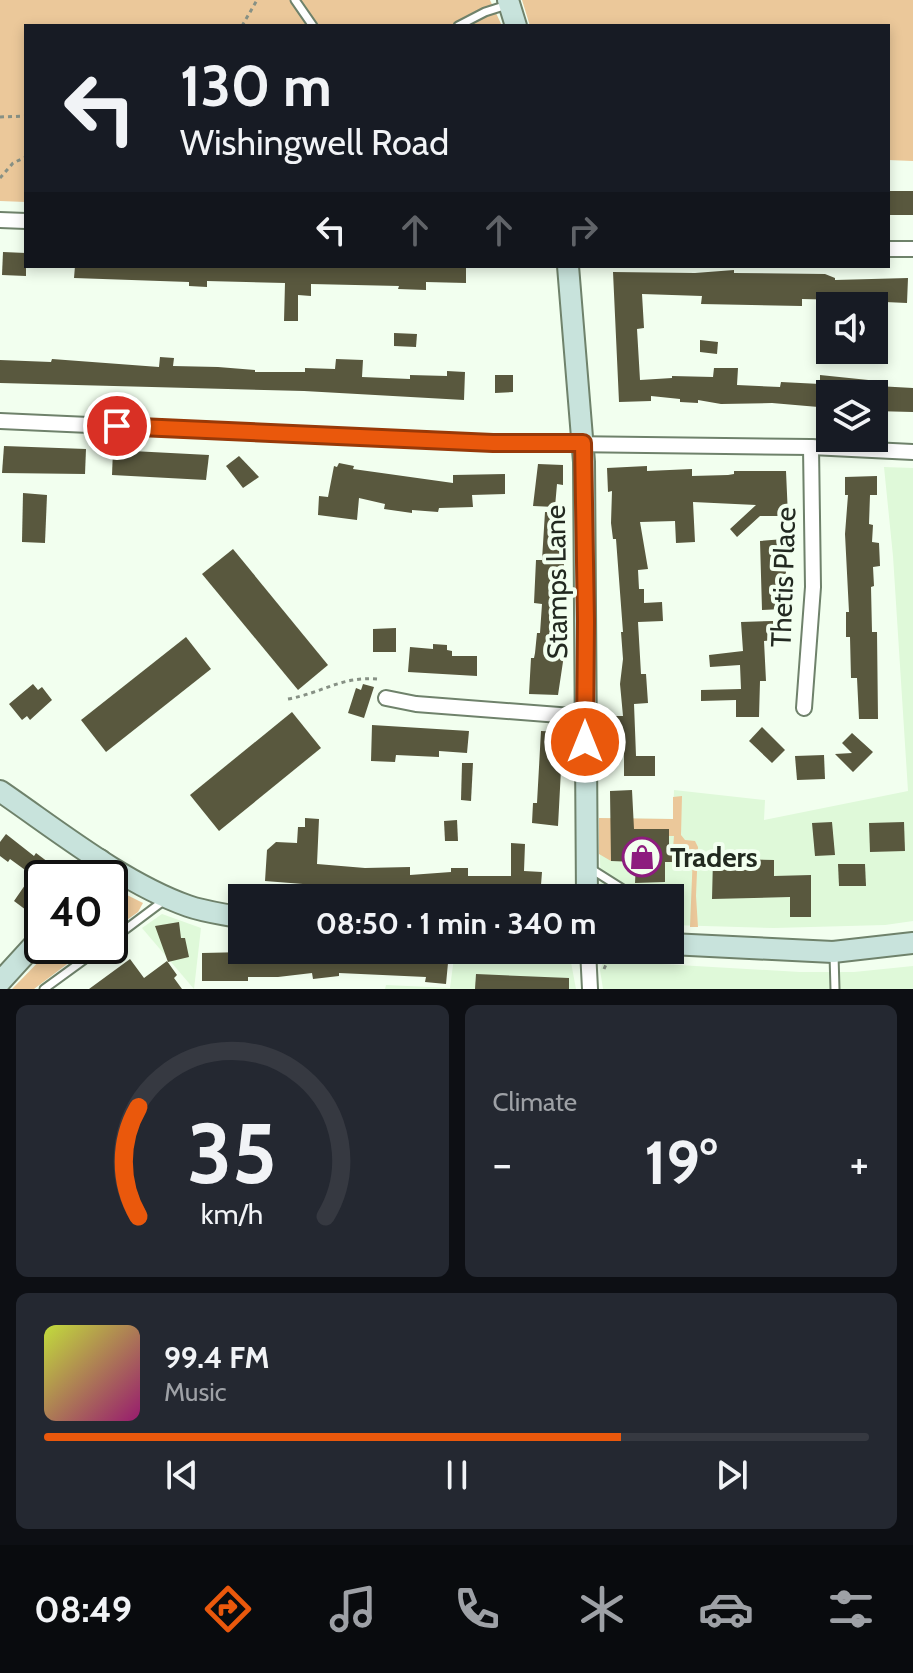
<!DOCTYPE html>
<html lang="en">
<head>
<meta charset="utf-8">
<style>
  body { margin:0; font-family:Cabin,sans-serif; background:#242831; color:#f1f3f6; height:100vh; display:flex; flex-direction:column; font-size:30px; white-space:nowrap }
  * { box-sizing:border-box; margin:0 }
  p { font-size:26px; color:#9ea1a6 }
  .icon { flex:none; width:44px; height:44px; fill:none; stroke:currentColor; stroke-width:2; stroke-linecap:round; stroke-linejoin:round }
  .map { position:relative; height:989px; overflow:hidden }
  .details { display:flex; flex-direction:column; gap:16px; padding:16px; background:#0d0f14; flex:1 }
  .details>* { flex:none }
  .guide { position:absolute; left:24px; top:24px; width:866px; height:244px; border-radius:0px; box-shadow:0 4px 12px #0003; background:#171b24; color:#f1f3f6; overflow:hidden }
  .controls { position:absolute; left:816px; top:292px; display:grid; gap:16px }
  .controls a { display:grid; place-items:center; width:72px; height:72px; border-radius:0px; background:#171b24; box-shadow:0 4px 12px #0003; font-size:40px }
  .speed { position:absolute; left:24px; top:860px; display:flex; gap:16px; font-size:40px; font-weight:700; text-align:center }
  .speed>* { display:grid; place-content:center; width:104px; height:104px; border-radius:50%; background:#171b24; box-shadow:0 4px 12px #0003; line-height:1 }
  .speed .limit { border:4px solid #111; border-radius:12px; background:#fff; color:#111 }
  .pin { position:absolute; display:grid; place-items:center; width:68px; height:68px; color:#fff; margin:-34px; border:4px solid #fff; border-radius:50%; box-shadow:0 2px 8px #0007 }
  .me { position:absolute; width:88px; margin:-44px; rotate:0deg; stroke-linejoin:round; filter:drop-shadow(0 0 6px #0008) }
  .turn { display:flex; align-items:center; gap:28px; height:168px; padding:0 24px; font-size:36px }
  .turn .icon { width:104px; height:104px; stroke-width:2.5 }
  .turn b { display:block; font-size:56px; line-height:68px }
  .lanes { display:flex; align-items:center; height:76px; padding:0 24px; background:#0003; justify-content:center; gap:40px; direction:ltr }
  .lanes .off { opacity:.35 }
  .big { font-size:60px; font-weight:800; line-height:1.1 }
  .details .tile { flex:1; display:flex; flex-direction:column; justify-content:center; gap:12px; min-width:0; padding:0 28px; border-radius:12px; background:#242831 }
  .details .dial { align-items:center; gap:0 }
  .dial svg { height:208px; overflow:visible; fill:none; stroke:#363941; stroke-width:7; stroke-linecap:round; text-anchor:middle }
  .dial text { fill:#f1f3f6; stroke:none }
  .song { display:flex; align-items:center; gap:24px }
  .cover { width:96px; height:96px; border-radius:12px; background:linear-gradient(135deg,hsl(70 70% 55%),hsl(320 70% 35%)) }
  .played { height:8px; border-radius:4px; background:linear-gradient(90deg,#ea580c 70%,#363941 70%) }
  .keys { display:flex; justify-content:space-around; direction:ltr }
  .heat { display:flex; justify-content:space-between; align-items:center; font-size:44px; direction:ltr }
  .details .tiles { flex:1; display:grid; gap:16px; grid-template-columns:1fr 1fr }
  .tile:last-child { grid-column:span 2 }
  .trip { position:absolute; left:228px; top:884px; width:456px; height:80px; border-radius:0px; background:#171b24; box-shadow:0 4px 12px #0003; font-weight:800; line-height:80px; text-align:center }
  .tab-bar { display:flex; height:128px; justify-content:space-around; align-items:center; background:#090b0e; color:#9ea1a6 }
  .tab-bar .icon { width:56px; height:56px }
  .tab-bar .active { color:#ea580c }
  .tab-bar b { font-size:36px; color:#f1f3f6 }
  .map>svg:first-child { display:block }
  .built { fill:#dff9d9 }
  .green { fill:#ebc89a }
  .building { fill:#59583e }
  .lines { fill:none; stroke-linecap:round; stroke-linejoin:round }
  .lane-casing { stroke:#6f826b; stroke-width:11 }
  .street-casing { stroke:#6f826b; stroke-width:18 }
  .secondary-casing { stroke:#6f826b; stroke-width:24 }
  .path { stroke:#879185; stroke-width:3; stroke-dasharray:4 4; stroke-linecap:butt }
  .lane { stroke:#fff; stroke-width:7 }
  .street { stroke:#fff; stroke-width:14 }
  .secondary { stroke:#c8e3dc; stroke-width:20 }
  .route-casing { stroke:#983908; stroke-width:20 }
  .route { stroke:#ea580c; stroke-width:14 }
  .labels { text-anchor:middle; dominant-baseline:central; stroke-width:8; stroke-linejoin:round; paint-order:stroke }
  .street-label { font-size:28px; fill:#222920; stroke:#f2ffef }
  .poi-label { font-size:28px; font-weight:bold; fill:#222920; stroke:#f2ffef; text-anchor:start }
</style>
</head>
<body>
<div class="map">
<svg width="913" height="989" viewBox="0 0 913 989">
  <rect width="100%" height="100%" fill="#f2ffef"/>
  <g class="built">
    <path d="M 884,467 L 913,468 L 913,921 L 885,925 L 774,928 L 670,925 L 670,898 L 601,898 L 599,818 L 673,819 L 674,790 L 765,800 L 764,820 L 908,791 L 893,556 Z"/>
    <path d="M 162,914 L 201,928 L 194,989 L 142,928 Z"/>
    <path d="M 455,950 L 559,950 L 570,957 L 576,989 L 385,989 L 386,985 L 450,988 Z"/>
    <path d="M 610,961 L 800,972 L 854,972 L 913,966 L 913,989 L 603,989 L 600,970 L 603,963 Z"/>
  </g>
  <g class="green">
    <path d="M 0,0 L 490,0 L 502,26 L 26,26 L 26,202 L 0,201 Z"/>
    <path d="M 522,0 L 913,0 L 913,161 L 888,160 L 888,26 L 530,26 Z"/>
    <path d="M 682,796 L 681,835 L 685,840 L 695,841 L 698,847 L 696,896 L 698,927 L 690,927 L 693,853 L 682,853 L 682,848 L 673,848 L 674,836 L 669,836 L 669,829 L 611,833 L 611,861 L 599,854 L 599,818 L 673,819 L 673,797 Z"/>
    <path d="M 111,887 L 143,903 L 138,912 L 110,932 Z"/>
    <path d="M 54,946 L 91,946 L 34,989 L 12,989 Z"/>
  </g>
  <g class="building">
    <rect x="888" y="191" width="25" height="24"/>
    <path d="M 3,252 L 26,253 L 26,276 L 2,275 Z"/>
    <path d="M 75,266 L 466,266 L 466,283 L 426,282 L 426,290 L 398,289 L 399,286 L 311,284 L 311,296 L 298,295 L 298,321 L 284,321 L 285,283 L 207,281 L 207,287 L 189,286 L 189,282 L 74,278 Z"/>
    <path d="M 734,270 L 734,273 L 825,274 L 835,278 L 835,280 L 908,278 L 907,303 L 863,301 L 863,306 L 844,306 L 844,300 L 802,299 L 802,306 L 701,304 L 702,296 L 642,294 L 644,328 L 637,329 L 640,380 L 672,378 L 672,376 L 713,377 L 714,368 L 738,368 L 737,385 L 780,387 L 781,382 L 820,384 L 820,375 L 878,381 L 877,386 L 913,388 L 913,412 L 874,411 L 874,394 L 830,394 L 830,408 L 772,403 L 721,404 L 698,400 L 698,403 L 680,402 L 680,399 L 651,396 L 651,401 L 619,402 L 613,272 L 695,273 Z"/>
    <path d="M 394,333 L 417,334 L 416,347 L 394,346 Z"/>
    <path d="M 700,340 L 718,342 L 717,354 L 700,352 Z"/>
    <path d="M 160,357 L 174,358 L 173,366 L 218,367 L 255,370 L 255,372 L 305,372 L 305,368 L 335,369 L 336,359 L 363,360 L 362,377 L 410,379 L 410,375 L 447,376 L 447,371 L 465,372 L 464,400 L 304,391 L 0,383 L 0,360 L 51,362 L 52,359 L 159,367 Z"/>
    <path d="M 495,375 L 513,375 L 513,392 L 495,393 Z"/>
    <path d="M 4,446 L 86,449 L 85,474 L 2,473 Z"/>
    <path d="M 113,450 L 209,455 L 206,480 L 112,475 Z"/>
    <path d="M 239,456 L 259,477 L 243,488 L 226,466 Z"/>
    <path d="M 339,463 L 354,466 L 353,469 L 453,483 L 453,475 L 505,474 L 505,494 L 472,495 L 473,507 L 439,508 L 438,512 L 412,510 L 412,513 L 384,509 L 385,504 L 359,498 L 357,520 L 318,515 L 319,496 L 328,497 L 334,466 L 337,467 Z"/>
    <path d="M 538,464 L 563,465 L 563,485 L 557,484 L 555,507 L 533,506 Z"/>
    <path d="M 647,466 L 647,471 L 692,469 L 692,476 L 728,475 L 734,474 L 734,471 L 786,471 L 788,516 L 760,516 L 737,537 L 730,529 L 756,505 L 693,502 L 695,542 L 676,543 L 675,521 L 640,522 L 648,569 L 638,570 L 639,589 L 644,589 L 644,603 L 662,602 L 663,621 L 638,622 L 641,674 L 646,674 L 648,703 L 634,704 L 636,756 L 655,756 L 655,776 L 624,776 L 624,750 L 616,750 L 614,716 L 623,716 L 620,684 L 623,659 L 621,632 L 623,632 L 616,539 L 613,539 L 611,523 L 612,491 L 608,492 L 607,468 Z"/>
    <path d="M 877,476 L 877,495 L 870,495 L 869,524 L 873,525 L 872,542 L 879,543 L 880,566 L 873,567 L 874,586 L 871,587 L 872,632 L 877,632 L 878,719 L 859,719 L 857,678 L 851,678 L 850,637 L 846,637 L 846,612 L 849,612 L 845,534 L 848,495 L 845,495 L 845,477 Z"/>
    <path d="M 23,493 L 47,495 L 45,543 L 22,542 Z"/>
    <path d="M 545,512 L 566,513 L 562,562 L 564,562 L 563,586 L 566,586 L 562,634 L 567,635 L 558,695 L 529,694 L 531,658 L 534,658 L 535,653 L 537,633 L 540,633 L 542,604 L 534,603 L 536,560 L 542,560 Z"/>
    <path d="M 784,539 L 786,574 L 784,574 L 783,609 L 762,610 L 760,541 Z"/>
    <path d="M 233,549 L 328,665 L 298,690 L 202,574 Z"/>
    <path d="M 773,621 L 774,640 L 764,641 L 766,681 L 760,681 L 759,717 L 736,717 L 736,700 L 701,701 L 701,690 L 741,689 L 740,665 L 710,667 L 709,655 L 743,651 L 741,622 Z"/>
    <path d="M 396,628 L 396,652 L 373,652 L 373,629 Z"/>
    <path d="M 186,637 L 211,669 L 106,752 L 81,720 Z"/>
    <path d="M 433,644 L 447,645 L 447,650 L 452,651 L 452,656 L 477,656 L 477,676 L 408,672 L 410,647 L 433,649 Z"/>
    <path d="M 33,684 L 38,690 L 42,687 L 52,700 L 30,720 L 27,716 L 22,720 L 9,704 Z"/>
    <path d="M 363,684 L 374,687 L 364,718 L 348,713 L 356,688 L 361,690 Z"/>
    <path d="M 292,712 L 321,748 L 219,831 L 190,795 Z"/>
    <path d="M 372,725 L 469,731 L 467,753 L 439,751 L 439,757 L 396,755 L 395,762 L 371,761 Z"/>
    <path d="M 762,727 L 785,750 L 772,763 L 749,741 Z"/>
    <path d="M 541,731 L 563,732 L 558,826 L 532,823 L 533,803 L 537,803 Z"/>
    <path d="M 852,733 L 873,752 L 853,772 L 835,754 L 852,753 L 842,743 Z"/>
    <path d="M 824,755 L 825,779 L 797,780 L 795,756 Z"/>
    <path d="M 462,763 L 473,763 L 471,801 L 461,800 Z"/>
    <path d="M 632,790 L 634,829 L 669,829 L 669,847 L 672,848 L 673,862 L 665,862 L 665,882 L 635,883 L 636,862 L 611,861 L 610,791 Z"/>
    <path d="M 305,818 L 319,819 L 317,864 L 365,868 L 410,867 L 410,875 L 451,872 L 451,868 L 468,868 L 468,876 L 511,876 L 511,843 L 525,844 L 524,871 L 542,872 L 540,898 L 450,898 L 450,894 L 392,898 L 391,891 L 265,881 L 267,850 L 276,842 L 297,843 L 298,827 L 305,827 Z"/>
    <path d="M 457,820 L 458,841 L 445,841 L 444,821 Z"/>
    <path d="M 832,822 L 835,855 L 815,856 L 812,823 Z"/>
    <path d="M 904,822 L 905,851 L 870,852 L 869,823 Z"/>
    <path d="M 6,834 L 34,856 L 36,853 L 52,865 L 42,878 L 42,897 L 30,913 L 14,901 L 32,875 L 10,859 L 8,862 L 0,856 L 0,842 Z"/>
    <path d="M 713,859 L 774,860 L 774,876 L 811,875 L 811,917 L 790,917 L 790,897 L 712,899 Z"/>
    <path d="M 838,864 L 865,864 L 866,886 L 839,886 Z"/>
    <path d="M 179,922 L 181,938 L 185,938 L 189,957 L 168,962 L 155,926 Z"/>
    <path d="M 350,951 L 448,963 L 446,984 L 425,982 L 426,977 L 339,973 L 339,976 L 313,979 L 312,973 L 278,977 L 248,977 L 248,981 L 202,981 L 202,953 L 246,952 L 246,956 L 257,955 L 257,959 L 301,954 L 302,960 Z"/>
    <path d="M 130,959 L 144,978 L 167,961 L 177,975 L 174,978 L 182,989 L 89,989 Z"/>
    <path d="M 476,974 L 569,978 L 569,989 L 475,989 Z"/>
  </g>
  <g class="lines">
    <g class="lane-casing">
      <g id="lane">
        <path d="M 295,0 L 313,26"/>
        <path d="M 458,26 L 485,12 L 507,5"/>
        <path d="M 588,867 L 637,898"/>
        <path d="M 670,901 L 674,901 L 674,942"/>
        <path d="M 110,941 L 166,899"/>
        <path d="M 834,955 L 835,989"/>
        <path d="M 44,989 L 103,946"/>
      </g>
    </g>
    <g class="street-casing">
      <g id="street">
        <path d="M 0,220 L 26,221"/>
        <path d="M 888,249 L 913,249"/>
        <path d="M 0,421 L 493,443 L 811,447 L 913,452"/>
        <path d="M 386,698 L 416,704 L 585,717"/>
        <path d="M 804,708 L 813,587 L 811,447"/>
        <path d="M 588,950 L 590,989"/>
      </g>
    </g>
    <g class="secondary-casing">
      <g id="secondary">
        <path d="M 508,0 L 516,26"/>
        <path d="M 568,266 L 584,462 L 587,898"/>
        <path d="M 0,791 C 57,830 123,883 188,906 C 205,912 224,914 242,918"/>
        <path d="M 87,878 L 100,860"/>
        <path d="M 670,944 L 833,952 L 913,943"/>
        <path d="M 0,982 L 42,936"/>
      </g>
    </g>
    <g class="path">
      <path d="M 242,26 L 257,0"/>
      <path d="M 0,117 L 26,116"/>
      <path d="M 0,178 L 13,163 L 26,157"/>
      <path d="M 288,699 C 322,693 342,676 377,679"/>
      <path d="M 650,884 L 650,898"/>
      <path d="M 604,969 L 608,960"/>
    </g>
    <use href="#lane" class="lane"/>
    <use href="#street" class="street"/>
    <use href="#secondary" class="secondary"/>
  </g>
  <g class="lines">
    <g class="route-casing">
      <path id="route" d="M 117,426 L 493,443 L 583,443 L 586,621 L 585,742"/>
    </g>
    <use href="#route" class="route"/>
  </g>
  <defs>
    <g id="shop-ring" transform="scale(2)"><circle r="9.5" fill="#f2ffef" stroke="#8d1c7e" stroke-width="1.5"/><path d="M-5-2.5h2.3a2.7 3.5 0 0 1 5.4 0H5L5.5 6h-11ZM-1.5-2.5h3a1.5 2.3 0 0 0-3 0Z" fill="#8d1c7e"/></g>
  </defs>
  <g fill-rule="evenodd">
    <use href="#shop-ring" x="642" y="857"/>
  </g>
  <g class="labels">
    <g class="street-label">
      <text transform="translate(783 577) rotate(-88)">Thetis Place</text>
      <text transform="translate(556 582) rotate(-91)">Stamps Lane</text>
    </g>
    <g class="poi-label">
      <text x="670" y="857">Traders</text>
    </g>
  </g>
</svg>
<div class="controls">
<a><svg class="icon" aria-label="sound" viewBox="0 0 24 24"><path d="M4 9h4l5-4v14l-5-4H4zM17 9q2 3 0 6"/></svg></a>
<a><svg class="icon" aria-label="layers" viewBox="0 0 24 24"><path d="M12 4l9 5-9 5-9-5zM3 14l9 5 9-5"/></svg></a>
</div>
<div class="speed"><div class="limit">40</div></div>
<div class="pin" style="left:117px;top:426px;background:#d93025"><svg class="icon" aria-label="arrive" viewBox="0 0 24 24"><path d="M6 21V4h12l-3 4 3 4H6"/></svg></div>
<svg class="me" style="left:585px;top:742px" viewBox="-20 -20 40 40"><circle r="17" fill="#ea580c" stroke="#fff" stroke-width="3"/><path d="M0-11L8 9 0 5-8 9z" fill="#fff"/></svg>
<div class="trip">08:50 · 1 min · 340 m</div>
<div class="guide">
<div class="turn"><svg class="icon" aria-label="left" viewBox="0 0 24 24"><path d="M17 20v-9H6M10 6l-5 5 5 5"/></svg><div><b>130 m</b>Wishingwell Road</div></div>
<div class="lanes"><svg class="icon" aria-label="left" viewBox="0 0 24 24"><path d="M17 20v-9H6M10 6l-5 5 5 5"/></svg><svg class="icon off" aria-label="ahead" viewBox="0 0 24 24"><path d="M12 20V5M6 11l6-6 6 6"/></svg><svg class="icon off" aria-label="ahead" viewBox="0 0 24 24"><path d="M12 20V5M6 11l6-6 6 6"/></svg><svg class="icon off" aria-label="right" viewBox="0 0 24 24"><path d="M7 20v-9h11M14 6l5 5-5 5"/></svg></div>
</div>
</div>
<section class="details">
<div class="tiles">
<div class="tile dial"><svg viewBox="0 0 100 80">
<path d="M14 69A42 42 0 1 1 86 69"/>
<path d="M14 69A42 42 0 0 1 14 27" stroke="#ea580c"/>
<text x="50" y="56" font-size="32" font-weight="700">35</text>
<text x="50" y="72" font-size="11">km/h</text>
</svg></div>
<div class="tile"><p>Climate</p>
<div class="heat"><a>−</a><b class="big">19°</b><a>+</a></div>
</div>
<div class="tile">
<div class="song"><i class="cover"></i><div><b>99.4 FM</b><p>Music</p></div></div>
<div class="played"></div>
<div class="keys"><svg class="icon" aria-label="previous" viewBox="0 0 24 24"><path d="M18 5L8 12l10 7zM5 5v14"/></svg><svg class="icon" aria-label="pause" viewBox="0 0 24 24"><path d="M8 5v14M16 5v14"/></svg><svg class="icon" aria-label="next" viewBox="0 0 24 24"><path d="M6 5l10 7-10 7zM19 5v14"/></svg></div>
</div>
</div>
</section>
<nav class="tab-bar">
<b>08:49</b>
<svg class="icon active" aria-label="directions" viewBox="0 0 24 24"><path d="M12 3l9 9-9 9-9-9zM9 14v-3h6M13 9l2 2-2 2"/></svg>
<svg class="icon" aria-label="music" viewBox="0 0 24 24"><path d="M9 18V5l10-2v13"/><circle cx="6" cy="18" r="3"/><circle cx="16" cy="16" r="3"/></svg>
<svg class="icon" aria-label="phone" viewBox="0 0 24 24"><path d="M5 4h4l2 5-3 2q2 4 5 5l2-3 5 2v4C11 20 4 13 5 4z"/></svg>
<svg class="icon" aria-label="climate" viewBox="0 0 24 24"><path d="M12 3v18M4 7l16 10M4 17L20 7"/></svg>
<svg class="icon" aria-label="car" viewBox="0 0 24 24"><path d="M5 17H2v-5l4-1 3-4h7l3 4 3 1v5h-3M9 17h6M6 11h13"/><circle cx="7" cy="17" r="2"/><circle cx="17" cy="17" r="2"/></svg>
<svg class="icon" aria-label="filters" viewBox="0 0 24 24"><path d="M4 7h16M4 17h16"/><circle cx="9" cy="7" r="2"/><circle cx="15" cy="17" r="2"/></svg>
</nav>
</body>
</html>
